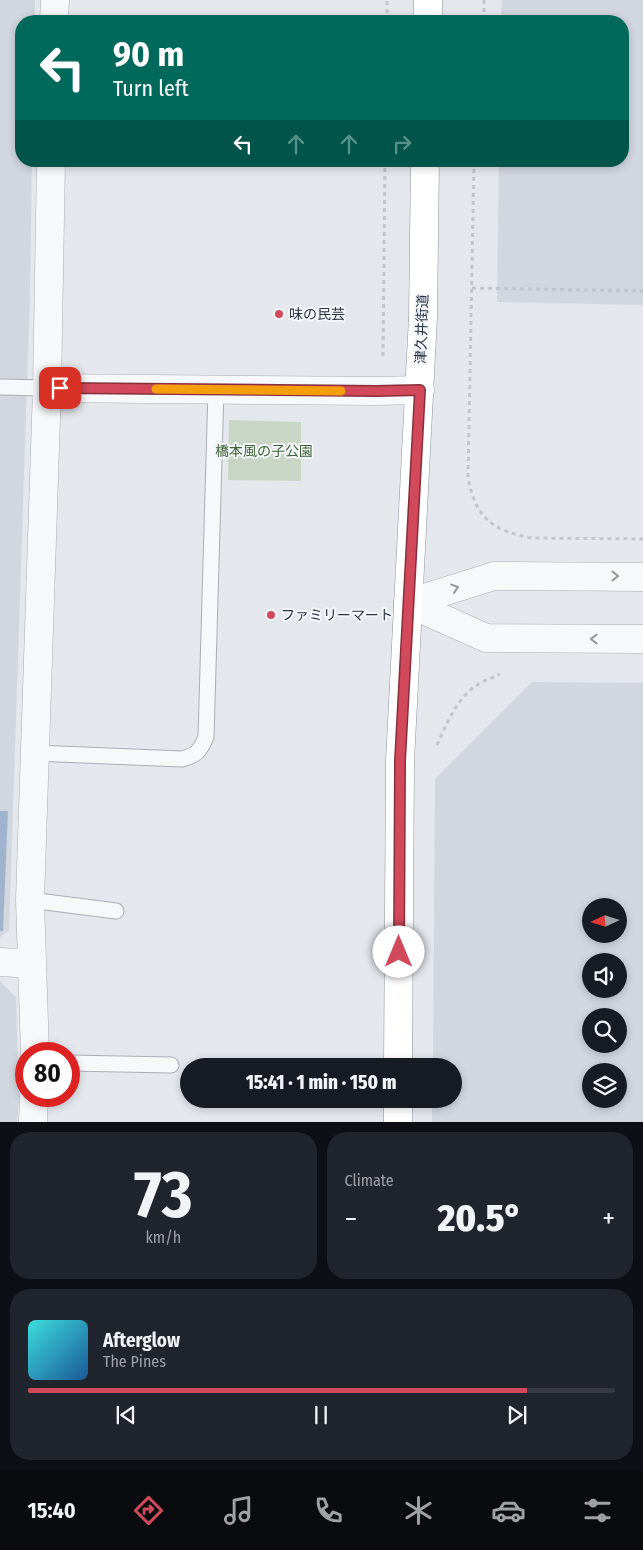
<!DOCTYPE html>
<html lang="en">
<head>
<meta charset="utf-8">
<style>
  body { margin:0; font-family:"Fira Sans Condensed","Noto Sans JP",sans-serif; background:#20242c; color:#f1f3f6; height:100vh; display:flex; flex-direction:column; font-size:19px; white-space:nowrap }
  * { box-sizing:border-box; margin:0 }
  p { font-size:16px; color:#9ea1a6 }
  .icon { flex:none; width:28px; height:28px; fill:none; stroke:currentColor; stroke-width:2; stroke-linecap:round; stroke-linejoin:round }
  .map { position:relative; height:1122px; overflow:hidden }
  .side { display:flex; flex-direction:column; gap:10px; padding:10px; background:#0d0f14; flex:1 }
  .side>* { flex:none }
  .banner { position:absolute; left:15px; top:15px; width:614px; height:152px; border-radius:20px; box-shadow:0 2px 8px #0003; background:#00695c; color:#fff; overflow:hidden }
  .needle { width:32px; rotate:266deg }
  .buttons { position:absolute; left:582px; top:898px; display:grid; gap:10px }
  .buttons a { display:grid; place-items:center; width:45px; height:45px; border-radius:50%; background:#171b24; box-shadow:0 2px 8px #0003; font-size:25px }
  .speed { position:absolute; left:15px; top:1042px; display:flex; gap:10px; font-size:25px; font-weight:700; text-align:center }
  .speed>* { display:grid; place-content:center; width:65px; height:65px; border-radius:50%; background:#171b24; box-shadow:0 2px 8px #0003; line-height:1 }
  .speed .limit { border:8px solid #d22; background:#fff; color:#111 }
  .pin { position:absolute; display:grid; place-items:center; width:42px; height:42px; color:#fff; margin:-21px; border-radius:10px; box-shadow:0 2px 8px #0006 }
  .me { position:absolute; width:55px; margin:-28px; rotate:0deg; stroke-linejoin:round; filter:drop-shadow(0 0 4px #0008) }
  .turn { display:flex; align-items:center; gap:18px; height:105px; padding:0 15px; font-size:22px }
  .turn .icon { width:65px; height:65px; stroke-width:2.5 }
  .turn b { display:block; font-size:35px; line-height:42px }
  .lanes { display:flex; align-items:center; height:48px; padding:0 15px; background:#0003; justify-content:center; gap:25px; direction:ltr }
  .lanes .off { opacity:.35 }
  .big { font-size:38px; font-weight:800; line-height:1.1 }
  .side .card { flex:1; display:flex; flex-direction:column; justify-content:center; gap:8px; min-width:0; padding:0 18px; border-radius:20px; background:#20242c }
  .side .dial { align-items:center; gap:0 }
  .dial b { font-size:65px; line-height:1 }
  .song { display:flex; align-items:center; gap:15px }
  .cover { width:60px; height:60px; border-radius:8px; background:linear-gradient(135deg,hsl(180 70% 55%),hsl(210 70% 35%)) }
  .played { height:5px; border-radius:2px; background:linear-gradient(90deg,#d1495b 85%,#363941 85%) }
  .keys { display:flex; justify-content:space-around; direction:ltr }
  .heat { display:flex; justify-content:space-between; align-items:center; font-size:28px; direction:ltr }
  .side .tiles { flex:1; display:grid; gap:10px; grid-template-columns:1fr 1fr }
  .card:last-child { grid-column:span 2 }
  .trip { position:absolute; left:180px; top:1058px; width:282px; height:50px; border-radius:25px; background:#171b24; box-shadow:0 2px 8px #0003; font-weight:800; line-height:50px; text-align:center }
  .dock { display:flex; height:80px; justify-content:space-around; align-items:center; background:#090b0e; color:#9ea1a6 }
  .dock .icon { width:35px; height:35px }
  .dock .selected { color:#d1495b }
  .dock b { font-size:22px; color:#f1f3f6 }
  .map>svg:first-child { display:block }
  .built { fill:#d2d6de; fill-rule:evenodd }
  .green { fill:#c9d6c5 }
  .water { fill:#9fb4cc }
  .lines { fill:none; stroke-linecap:round; stroke-linejoin:round }
  .service-casing { stroke:#a9aeb7; stroke-width:17 }
  .minor-casing { stroke:#a9aeb7; stroke-width:29 }
  .tertiary-casing { stroke:#a9aeb7; stroke-width:29 }
  .trunk-casing { stroke:#8b94a3; stroke-width:29 }
  .path { stroke:#c2c5cb; stroke-width:3; stroke-dasharray:4 4; stroke-linecap:butt }
  .service { stroke:#f7f8fa; stroke-width:15 }
  .minor { stroke:#f7f8fa; stroke-width:28 }
  .tertiary { stroke:#f7f8fa; stroke-width:28 }
  .trunk { stroke:#fff; stroke-width:28 }
  .oneway { stroke:#9196a0 }
  .route-casing { stroke:#882f3b; stroke-width:12 }
  .route { stroke:#d1495b; stroke-width:9 }
  .slow { stroke:#f59e0b; stroke-width:9 }
  .poi-dot { fill:#d1495b; stroke:#f4f6f9; stroke-width:2 }
  .labels { text-anchor:middle; dominant-baseline:central; stroke-width:4; stroke-linejoin:round; paint-order:stroke }
  .poi-label { font-size:14px; fill:#2b3445; stroke:#f4f6f9; text-anchor:start }
  .street-label { font-size:14px; fill:#2b3445; stroke:#f4f6f9 }
  .park-label { font-size:14px; fill:#3f6138; stroke:#f4f6f9 }
</style>
</head>
<body>
<div class="map">
<svg width="643" height="1123" viewBox="0 0 643 1123">
  <rect width="100%" height="100%" fill="#e4e7ec"/>
  <g class="built">
    <path d="M 0,0 L 35,0 L 35,21 L 21,21 L 21,161 L 32,161 L 30,292 L 9,930 L 0,937 Z"/>
    <path d="M 502,0 L 643,0 L 643,305 L 497,302 L 499,161 L 622,161 L 622,21 L 501,21 Z"/>
    <path d="M 532,682 L 643,683 L 643,1122 L 432,1122 L 432,1099 L 454,1099 L 454,1066 L 433,1066 L 435,779 ZM 591,906 L 619,906 L 619,934 L 591,934 ZM 591,961 L 619,961 L 619,989 L 591,989 ZM 591,1016 L 619,1016 L 619,1044 L 591,1044 ZM 591,1071 L 619,1071 L 619,1099 L 591,1099 Z"/>
    <path d="M 0,981 L 16,997 L 19,1100 L 17,1122 L 0,1122 Z"/>
  </g>
  <path class="green" d="M 229,420 L 301,422 L 301,481 L 228,480 Z"/>
  <path class="water" d="M 0,811 L 8,811 L 3,931 L 0,931 Z"/>
  <g class="lines">
    <g class="service-casing">
      <g id="service">
        <path d="M 2,387 L 47,388"/>
        <path d="M 34,753 L 182,759 C 197,755 200,751 206,737 L 216,390"/>
        <path d="M 30,900 L 116,911"/>
        <path d="M 69,1063 L 171,1065"/>
      </g>
    </g>
    <g class="minor-casing">
      <g id="minor">
        <path d="M 54,21 L 55,0"/>
        <path d="M 47,388 L 376,391 L 420,390"/>
        <path d="M 0,962 L 31,964"/>
        <path d="M 35,1054 L 30,900 L 47,388 L 51,161"/>
        <path d="M 33,1123 L 34,1096"/>
      </g>
    </g>
    <g class="tertiary-casing">
      <g id="tertiary">
        <path d="M 408,603 L 486,638 L 643,639"/>
        <path d="M 408,603 L 494,576 L 643,577"/>
      </g>
    </g>
    <g class="trunk-casing">
      <g id="trunk">
        <path d="M 428,21 L 428,0"/>
        <path d="M 398,1066 L 400,761 L 423,317 L 425,161"/>
        <path d="M 398,1123 L 398,1099"/>
      </g>
    </g>
    <g class="path">
      <path d="M 484,0 L 484,21"/>
      <path d="M 387,21 L 387,0"/>
      <path d="M 474,161 L 468,477 C 475,518 493,531 532,538 L 643,539"/>
      <path d="M 472,288 L 643,291"/>
      <path d="M 383,356 L 385,161"/>
      <path d="M 437,745 C 448,721 458,695 482,682 C 488,679 494,677 500,674"/>
    </g>
    <use href="#service" class="service"/>
    <use href="#minor" class="minor"/>
    <use href="#tertiary" class="tertiary"/>
    <use href="#trunk" class="trunk"/>
  </g>
  <defs><path id="oneway-chevron" d="M-2-3.5L2.5 0L-2 3.5" fill="none" stroke-width="1.6" stroke-linecap="round" stroke-linejoin="round" transform="scale(1.25)"/></defs>
  <g class="oneway">
    <use href="#oneway-chevron" transform="translate(615 576)"/>
    <use href="#oneway-chevron" transform="translate(455 588) rotate(-18)"/>
    <use href="#oneway-chevron" transform="translate(594 639) rotate(-180)"/>
  </g>
  <g class="lines">
    <g class="route-casing">
      <path id="route" d="M 60,388 L 376,391 L 420,390 L 400,761 L 399,952"/>
    </g>
    <use href="#route" class="route"/>
    <path class="slow" d="M 156,389 L 341,391"/>
  </g>
  <g class="poi-dot">
    <circle cx="279" cy="314" r="5"/>
    <circle cx="271" cy="615" r="5"/>
  </g>
  <g class="labels">
    <g class="poi-label">
      <text x="289" y="314">味の民芸</text>
      <text x="281" y="615">ファミリーマート</text>
    </g>
    <g class="street-label">
      <text transform="translate(422 329) rotate(-88)">津久井街道</text>
    </g>
    <g class="park-label">
      <text x="264" y="451">橋本風の子公園</text>
    </g>
  </g>
</svg>
<div class="buttons">
<a><svg class="needle" viewBox="-14 -14 28 28"><path d="M0-13l5 13h-10z" fill="#e53935"/><path d="M0 13l5-13h-10z" fill="#9ea1a6"/></svg></a>
<a><svg class="icon" aria-label="sound" viewBox="0 0 24 24"><path d="M4 9h4l5-4v14l-5-4H4zM17 9q2 3 0 6"/></svg></a>
<a><svg class="icon" aria-label="search" viewBox="0 0 24 24"><circle cx="10" cy="10" r="6"/><path d="M15 15l6 6"/></svg></a>
<a><svg class="icon" aria-label="layers" viewBox="0 0 24 24"><path d="M12 4l9 5-9 5-9-5zM3 14l9 5 9-5"/></svg></a>
</div>
<div class="speed"><div class="limit">80</div></div>
<div class="pin" style="left:60px;top:388px;background:#d93025"><svg class="icon" aria-label="arrive" viewBox="0 0 24 24"><path d="M6 21V4h12l-3 4 3 4H6"/></svg></div>
<svg class="me" style="left:399px;top:952px" viewBox="-20 -20 40 40"><circle r="19" fill="#fff"/><path d="M0-13L10 11 0 6-10 11z" fill="#d1495b"/></svg>
<div class="trip">15:41 · 1 min · 150 m</div>
<div class="banner">
<div class="turn"><svg class="icon" aria-label="left" viewBox="0 0 24 24"><path d="M17 20v-9H6M10 6l-5 5 5 5"/></svg><div><b>90 m</b>Turn left</div></div>
<div class="lanes"><svg class="icon" aria-label="left" viewBox="0 0 24 24"><path d="M17 20v-9H6M10 6l-5 5 5 5"/></svg><svg class="icon off" aria-label="ahead" viewBox="0 0 24 24"><path d="M12 20V5M6 11l6-6 6 6"/></svg><svg class="icon off" aria-label="ahead" viewBox="0 0 24 24"><path d="M12 20V5M6 11l6-6 6 6"/></svg><svg class="icon off" aria-label="right" viewBox="0 0 24 24"><path d="M7 20v-9h11M14 6l5 5-5 5"/></svg></div>
</div>
</div>
<section class="side">
<div class="tiles">
<div class="card dial"><b>73</b><p>km/h</p></div>
<div class="card"><p>Climate</p>
<div class="heat"><a>−</a><b class="big">20.5°</b><a>+</a></div>
</div>
<div class="card">
<div class="song"><i class="cover"></i><div><b>Afterglow</b><p>The Pines</p></div></div>
<div class="played"></div>
<div class="keys"><svg class="icon" aria-label="previous" viewBox="0 0 24 24"><path d="M18 5L8 12l10 7zM5 5v14"/></svg><svg class="icon" aria-label="pause" viewBox="0 0 24 24"><path d="M8 5v14M16 5v14"/></svg><svg class="icon" aria-label="next" viewBox="0 0 24 24"><path d="M6 5l10 7-10 7zM19 5v14"/></svg></div>
</div>
</div>
</section>
<nav class="dock">
<b>15:40</b>
<svg class="icon selected" aria-label="directions" viewBox="0 0 24 24"><path d="M12 3l9 9-9 9-9-9zM9 14v-3h6M13 9l2 2-2 2"/></svg>
<svg class="icon" aria-label="music" viewBox="0 0 24 24"><path d="M9 18V5l10-2v13"/><circle cx="6" cy="18" r="3"/><circle cx="16" cy="16" r="3"/></svg>
<svg class="icon" aria-label="phone" viewBox="0 0 24 24"><path d="M5 4h4l2 5-3 2q2 4 5 5l2-3 5 2v4C11 20 4 13 5 4z"/></svg>
<svg class="icon" aria-label="climate" viewBox="0 0 24 24"><path d="M12 3v18M4 7l16 10M4 17L20 7"/></svg>
<svg class="icon" aria-label="car" viewBox="0 0 24 24"><path d="M5 17H2v-5l4-1 3-4h7l3 4 3 1v5h-3M9 17h6M6 11h13"/><circle cx="7" cy="17" r="2"/><circle cx="17" cy="17" r="2"/></svg>
<svg class="icon" aria-label="filters" viewBox="0 0 24 24"><path d="M4 7h16M4 17h16"/><circle cx="9" cy="7" r="2"/><circle cx="15" cy="17" r="2"/></svg>
</nav>
</body>
</html>
